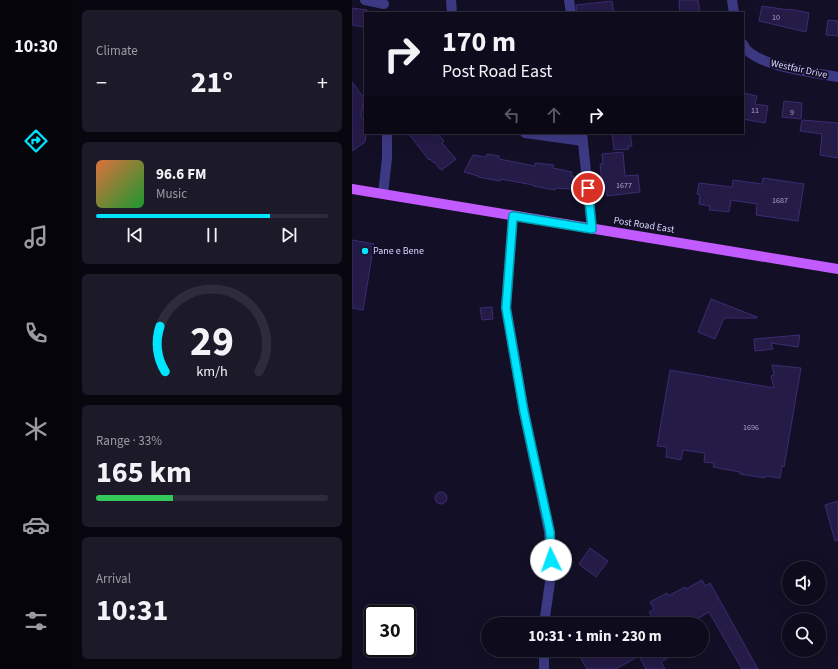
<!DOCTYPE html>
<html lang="en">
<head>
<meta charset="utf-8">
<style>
  body { margin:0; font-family:"Source Sans 3",sans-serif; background:#1c1929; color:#f1f3f6; height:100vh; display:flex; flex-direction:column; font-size:15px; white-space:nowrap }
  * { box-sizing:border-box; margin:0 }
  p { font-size:13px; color:#9b9ba3 }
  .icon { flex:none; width:22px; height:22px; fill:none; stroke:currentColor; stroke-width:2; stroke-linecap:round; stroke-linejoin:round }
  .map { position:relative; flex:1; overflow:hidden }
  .sheet { display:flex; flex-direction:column; gap:10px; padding:10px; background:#08060f; width:280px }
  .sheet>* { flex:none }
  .top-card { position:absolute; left:12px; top:12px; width:380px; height:122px; border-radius:0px; box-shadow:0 4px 16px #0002,0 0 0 1px #2e2b3b; background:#0e0b1c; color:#f1f3f6; overflow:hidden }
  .buttons { position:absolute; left:430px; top:561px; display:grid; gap:8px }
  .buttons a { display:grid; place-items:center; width:44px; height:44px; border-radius:50%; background:#0e0b1c; box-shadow:0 4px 16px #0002,0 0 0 1px #2e2b3b; font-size:20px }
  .speed { position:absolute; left:12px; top:605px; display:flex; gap:8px; font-size:20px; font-weight:700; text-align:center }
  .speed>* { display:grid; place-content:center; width:52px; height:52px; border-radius:50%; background:#0e0b1c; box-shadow:0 4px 16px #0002,0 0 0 1px #2e2b3b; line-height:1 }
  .speed .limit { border:2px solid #111; border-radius:6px; background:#fff; color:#111 }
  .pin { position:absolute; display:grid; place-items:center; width:34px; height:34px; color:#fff; margin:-17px; border:2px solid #fff; border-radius:50%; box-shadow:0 1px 4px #0007 }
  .me { position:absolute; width:44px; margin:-22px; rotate:357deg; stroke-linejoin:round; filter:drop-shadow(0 0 3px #0008) }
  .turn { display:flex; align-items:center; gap:14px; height:84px; padding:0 12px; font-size:18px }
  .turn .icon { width:52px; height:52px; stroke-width:2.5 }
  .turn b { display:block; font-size:28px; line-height:34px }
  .lanes { display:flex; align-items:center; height:38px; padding:0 12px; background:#0003; justify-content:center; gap:20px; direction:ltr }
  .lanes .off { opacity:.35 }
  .big { font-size:30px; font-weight:700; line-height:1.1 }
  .sheet .card { flex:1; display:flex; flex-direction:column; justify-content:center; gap:6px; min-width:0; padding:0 14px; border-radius:6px; background:#1c1929 }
  .sheet .dial { align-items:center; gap:0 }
  .dial svg { height:104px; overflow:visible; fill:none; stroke:#2e2b3b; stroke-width:7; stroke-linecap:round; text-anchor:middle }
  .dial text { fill:#f1f3f6; stroke:none }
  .song { display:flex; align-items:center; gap:12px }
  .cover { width:48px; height:48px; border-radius:6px; background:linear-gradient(135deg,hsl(20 70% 55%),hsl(130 70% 35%)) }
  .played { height:4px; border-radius:2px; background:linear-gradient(90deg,#00e5ff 75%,#2e2b3b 75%) }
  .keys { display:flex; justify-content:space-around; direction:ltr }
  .heat { display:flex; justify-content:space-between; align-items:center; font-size:22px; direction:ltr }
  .charge { height:6px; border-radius:3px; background:linear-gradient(90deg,#34c759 33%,#2e2b3b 0) }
  .trip { position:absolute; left:129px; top:617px; width:228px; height:40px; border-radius:20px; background:#0e0b1c; box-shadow:0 4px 16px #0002,0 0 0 1px #2e2b3b; font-weight:700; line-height:40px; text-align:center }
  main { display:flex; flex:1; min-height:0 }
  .menu { display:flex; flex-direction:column; width:72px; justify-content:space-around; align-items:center; background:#06040b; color:#9b9ba3 }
  .menu .icon { width:28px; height:28px }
  .menu .selected { color:#00e5ff }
  .menu b { font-size:18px; color:#f1f3f6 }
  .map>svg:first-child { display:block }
  .building { fill:#241b47; stroke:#3b2d73 }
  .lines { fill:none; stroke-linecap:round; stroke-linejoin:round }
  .minor { stroke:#3d3a85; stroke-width:10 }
  .major { stroke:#c25bff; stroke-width:10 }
  .route-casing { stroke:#0095a6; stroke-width:10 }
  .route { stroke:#00e5ff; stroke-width:7 }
  .poi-dot { fill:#00e5ff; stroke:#130f26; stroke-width:1.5 }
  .labels { text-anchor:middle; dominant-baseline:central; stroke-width:4; stroke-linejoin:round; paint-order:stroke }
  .number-label { font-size:8px; fill:#aca6d1 }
  .street-label { font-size:10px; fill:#d9d4ff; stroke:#130f26 }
  .poi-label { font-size:10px; fill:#d9d4ff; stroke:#130f26; text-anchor:start }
</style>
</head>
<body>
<main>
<nav class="menu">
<b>10:30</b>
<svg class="icon selected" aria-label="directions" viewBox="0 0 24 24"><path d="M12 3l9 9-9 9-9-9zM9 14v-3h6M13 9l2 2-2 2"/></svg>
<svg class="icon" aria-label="music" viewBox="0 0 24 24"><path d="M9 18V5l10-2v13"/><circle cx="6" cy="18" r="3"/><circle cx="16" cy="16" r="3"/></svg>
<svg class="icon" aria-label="phone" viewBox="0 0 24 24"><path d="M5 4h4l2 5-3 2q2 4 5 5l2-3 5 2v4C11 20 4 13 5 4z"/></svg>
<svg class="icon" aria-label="climate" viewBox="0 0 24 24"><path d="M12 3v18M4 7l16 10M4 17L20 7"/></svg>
<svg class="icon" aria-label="car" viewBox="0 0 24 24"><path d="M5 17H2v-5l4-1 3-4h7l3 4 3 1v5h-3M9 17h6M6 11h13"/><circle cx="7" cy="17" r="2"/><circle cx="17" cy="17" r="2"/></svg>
<svg class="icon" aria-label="filters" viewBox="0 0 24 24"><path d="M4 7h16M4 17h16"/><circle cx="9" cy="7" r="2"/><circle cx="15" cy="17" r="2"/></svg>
</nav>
<section class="sheet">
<div class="card"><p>Climate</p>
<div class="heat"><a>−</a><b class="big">21°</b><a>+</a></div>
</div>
<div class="card">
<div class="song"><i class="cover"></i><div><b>96.6 FM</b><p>Music</p></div></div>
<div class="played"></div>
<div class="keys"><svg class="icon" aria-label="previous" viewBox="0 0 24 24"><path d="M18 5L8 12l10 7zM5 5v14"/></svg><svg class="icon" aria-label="pause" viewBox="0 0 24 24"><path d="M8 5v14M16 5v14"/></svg><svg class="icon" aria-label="next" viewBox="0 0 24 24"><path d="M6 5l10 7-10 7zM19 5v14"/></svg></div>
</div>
<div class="card dial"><svg viewBox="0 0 100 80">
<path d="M14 69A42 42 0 1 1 86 69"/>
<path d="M14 69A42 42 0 0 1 10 34" stroke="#00e5ff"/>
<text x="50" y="56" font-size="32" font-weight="700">29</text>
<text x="50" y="72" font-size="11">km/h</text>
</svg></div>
<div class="card"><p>Range · 33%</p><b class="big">165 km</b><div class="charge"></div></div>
<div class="card"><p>Arrival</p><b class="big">10:31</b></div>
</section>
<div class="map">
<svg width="486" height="669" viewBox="0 0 486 669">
  <rect width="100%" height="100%" fill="#130f26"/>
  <g class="building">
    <path d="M 327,0 L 346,0 L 348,12 L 328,13 Z"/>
    <path d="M 260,1 L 262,13 L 225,13 L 224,5 Z"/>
    <path d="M 410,6 L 437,10 L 437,9 L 457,13 L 454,32 L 407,21 Z"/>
    <path d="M 0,8 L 15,10 L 14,13 L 13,13 L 12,27 L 0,25 Z"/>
    <path d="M 476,20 L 486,21 L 486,36 L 474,35 Z"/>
    <path d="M 0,82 L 12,98 L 9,116 L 13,122 L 13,133 L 14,133 L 13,142 L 0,151 Z"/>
    <path d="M 391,93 L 405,96 L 403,104 L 416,106 L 413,123 L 391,119 Z"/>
    <path d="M 432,101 L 450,103 L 449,119 L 430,117 Z"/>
    <path d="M 450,120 L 486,123 L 486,158 L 468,155 L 470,134 L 448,131 Z"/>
    <path d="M 56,133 L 85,133 L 92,141 L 90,143 L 104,159 L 90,170 L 88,169 L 82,162 L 82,163 L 78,159 L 77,160 Z"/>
    <path d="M 260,133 L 278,133 L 280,146 L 276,146 L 277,149 L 262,150 Z"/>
    <path d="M 271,152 L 273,176 L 286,175 L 288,192 L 255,196 L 254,187 L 250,188 L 249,173 L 248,164 L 251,164 L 250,154 Z"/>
    <path d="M 135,154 L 147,156 L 147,159 L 183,166 L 183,163 L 202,165 L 201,168 L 220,172 L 219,176 L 222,176 L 220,189 L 203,188 L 203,190 L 181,186 L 181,185 L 154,180 L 149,179 L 148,181 L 126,177 L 126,176 L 112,172 L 121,155 L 134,157 Z"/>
    <path d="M 411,178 L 452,184 L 446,221 L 404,215 L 405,204 L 379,200 L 377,212 L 359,210 L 357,210 L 358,206 L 347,204 L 348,195 L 345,194 L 347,183 L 380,187 L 381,180 L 410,184 Z"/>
    <path d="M 0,240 L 22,244 L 11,310 L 0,308 Z"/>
    <path d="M 359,299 L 405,317 L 405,318 L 372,318 L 363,339 L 346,332 Z"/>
    <path d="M 140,307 L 141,319 L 130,320 L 128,308 Z"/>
    <path d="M 448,335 L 446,347 L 419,343 L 421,349 L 403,351 L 402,339 Z"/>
    <path d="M 420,365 L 449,368 L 432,467 L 430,466 L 428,478 L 413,476 L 413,478 L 388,474 L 388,472 L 361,467 L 362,463 L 352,462 L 353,453 L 331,450 L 329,460 L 314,457 L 315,447 L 305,446 L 318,370 L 422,388 L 419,376 L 422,375 Z"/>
    <circle cx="89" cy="498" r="6"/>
    <path d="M 486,501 L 486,540 L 483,541 L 473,505 Z"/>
    <path d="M 238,548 L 256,561 L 244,577 L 227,564 Z"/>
    <path d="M 350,580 L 353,586 L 358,583 L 406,669 L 390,669 L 357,612 L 337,624 L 304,624 L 297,612 L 302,609 L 298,602 L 315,593 L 316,596 L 333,587 L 334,589 Z"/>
    <path d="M 236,650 L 330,650 L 309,662 L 313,669 L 294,669 L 287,656 L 264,669 L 235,669 L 227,655 Z"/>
  </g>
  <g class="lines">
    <g class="minor">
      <path d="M 13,0 L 32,4"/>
      <path d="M 99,0 L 100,13"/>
      <path d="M 217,0 L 219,13"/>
      <path d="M 380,0 L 382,13"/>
      <path d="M 391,44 C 399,66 465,73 486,77"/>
      <path d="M 173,133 L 231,141"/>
      <path d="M 230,133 L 240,229"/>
      <path d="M 31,194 L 35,158 L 35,133"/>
      <path d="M 161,216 L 154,307 L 172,412 L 197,532 L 199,575 L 192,624"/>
      <path d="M 192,650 L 192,669"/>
    </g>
    <path class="major" d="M 0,189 L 486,269"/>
  </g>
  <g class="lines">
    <g class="route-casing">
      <path id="route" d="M 199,560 L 198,532 L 172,412 L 154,308 L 161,216 L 240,229 L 236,188"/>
    </g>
    <use href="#route" class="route"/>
  </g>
  <circle class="poi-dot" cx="13" cy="251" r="4"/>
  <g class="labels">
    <g class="number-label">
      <text x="424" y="17">10</text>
      <text x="403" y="110">11</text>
      <text x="440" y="112">9</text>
      <text x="272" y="185">1677</text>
      <text x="428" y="200">1687</text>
      <text x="399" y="427">1696</text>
    </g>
    <g class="street-label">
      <text transform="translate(447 69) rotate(12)">Westfair Drive</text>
      <text transform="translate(292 225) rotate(9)">Post Road East</text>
    </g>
    <g class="poi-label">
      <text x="21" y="251">Pane e Bene</text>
    </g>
  </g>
</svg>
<div class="buttons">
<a><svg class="icon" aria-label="sound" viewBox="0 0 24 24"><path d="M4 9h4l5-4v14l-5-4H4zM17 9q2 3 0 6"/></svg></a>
<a><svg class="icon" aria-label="search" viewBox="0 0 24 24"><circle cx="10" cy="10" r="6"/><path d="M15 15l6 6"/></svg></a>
</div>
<div class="speed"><div class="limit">30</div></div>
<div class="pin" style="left:236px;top:188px;background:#d93025"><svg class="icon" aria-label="arrive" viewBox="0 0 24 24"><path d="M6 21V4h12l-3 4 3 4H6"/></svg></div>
<svg class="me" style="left:199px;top:560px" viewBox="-20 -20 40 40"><circle r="19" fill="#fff"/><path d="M0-13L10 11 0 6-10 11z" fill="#00e5ff"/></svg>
<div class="trip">10:31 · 1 min · 230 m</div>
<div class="top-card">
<div class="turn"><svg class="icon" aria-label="right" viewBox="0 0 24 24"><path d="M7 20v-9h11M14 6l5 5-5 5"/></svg><div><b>170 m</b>Post Road East</div></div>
<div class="lanes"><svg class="icon off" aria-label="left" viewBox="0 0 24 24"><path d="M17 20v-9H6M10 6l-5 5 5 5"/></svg><svg class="icon off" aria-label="ahead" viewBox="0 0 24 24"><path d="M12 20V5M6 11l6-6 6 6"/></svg><svg class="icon" aria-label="right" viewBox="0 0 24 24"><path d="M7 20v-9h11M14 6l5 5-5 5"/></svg></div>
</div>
</div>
</main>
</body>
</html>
